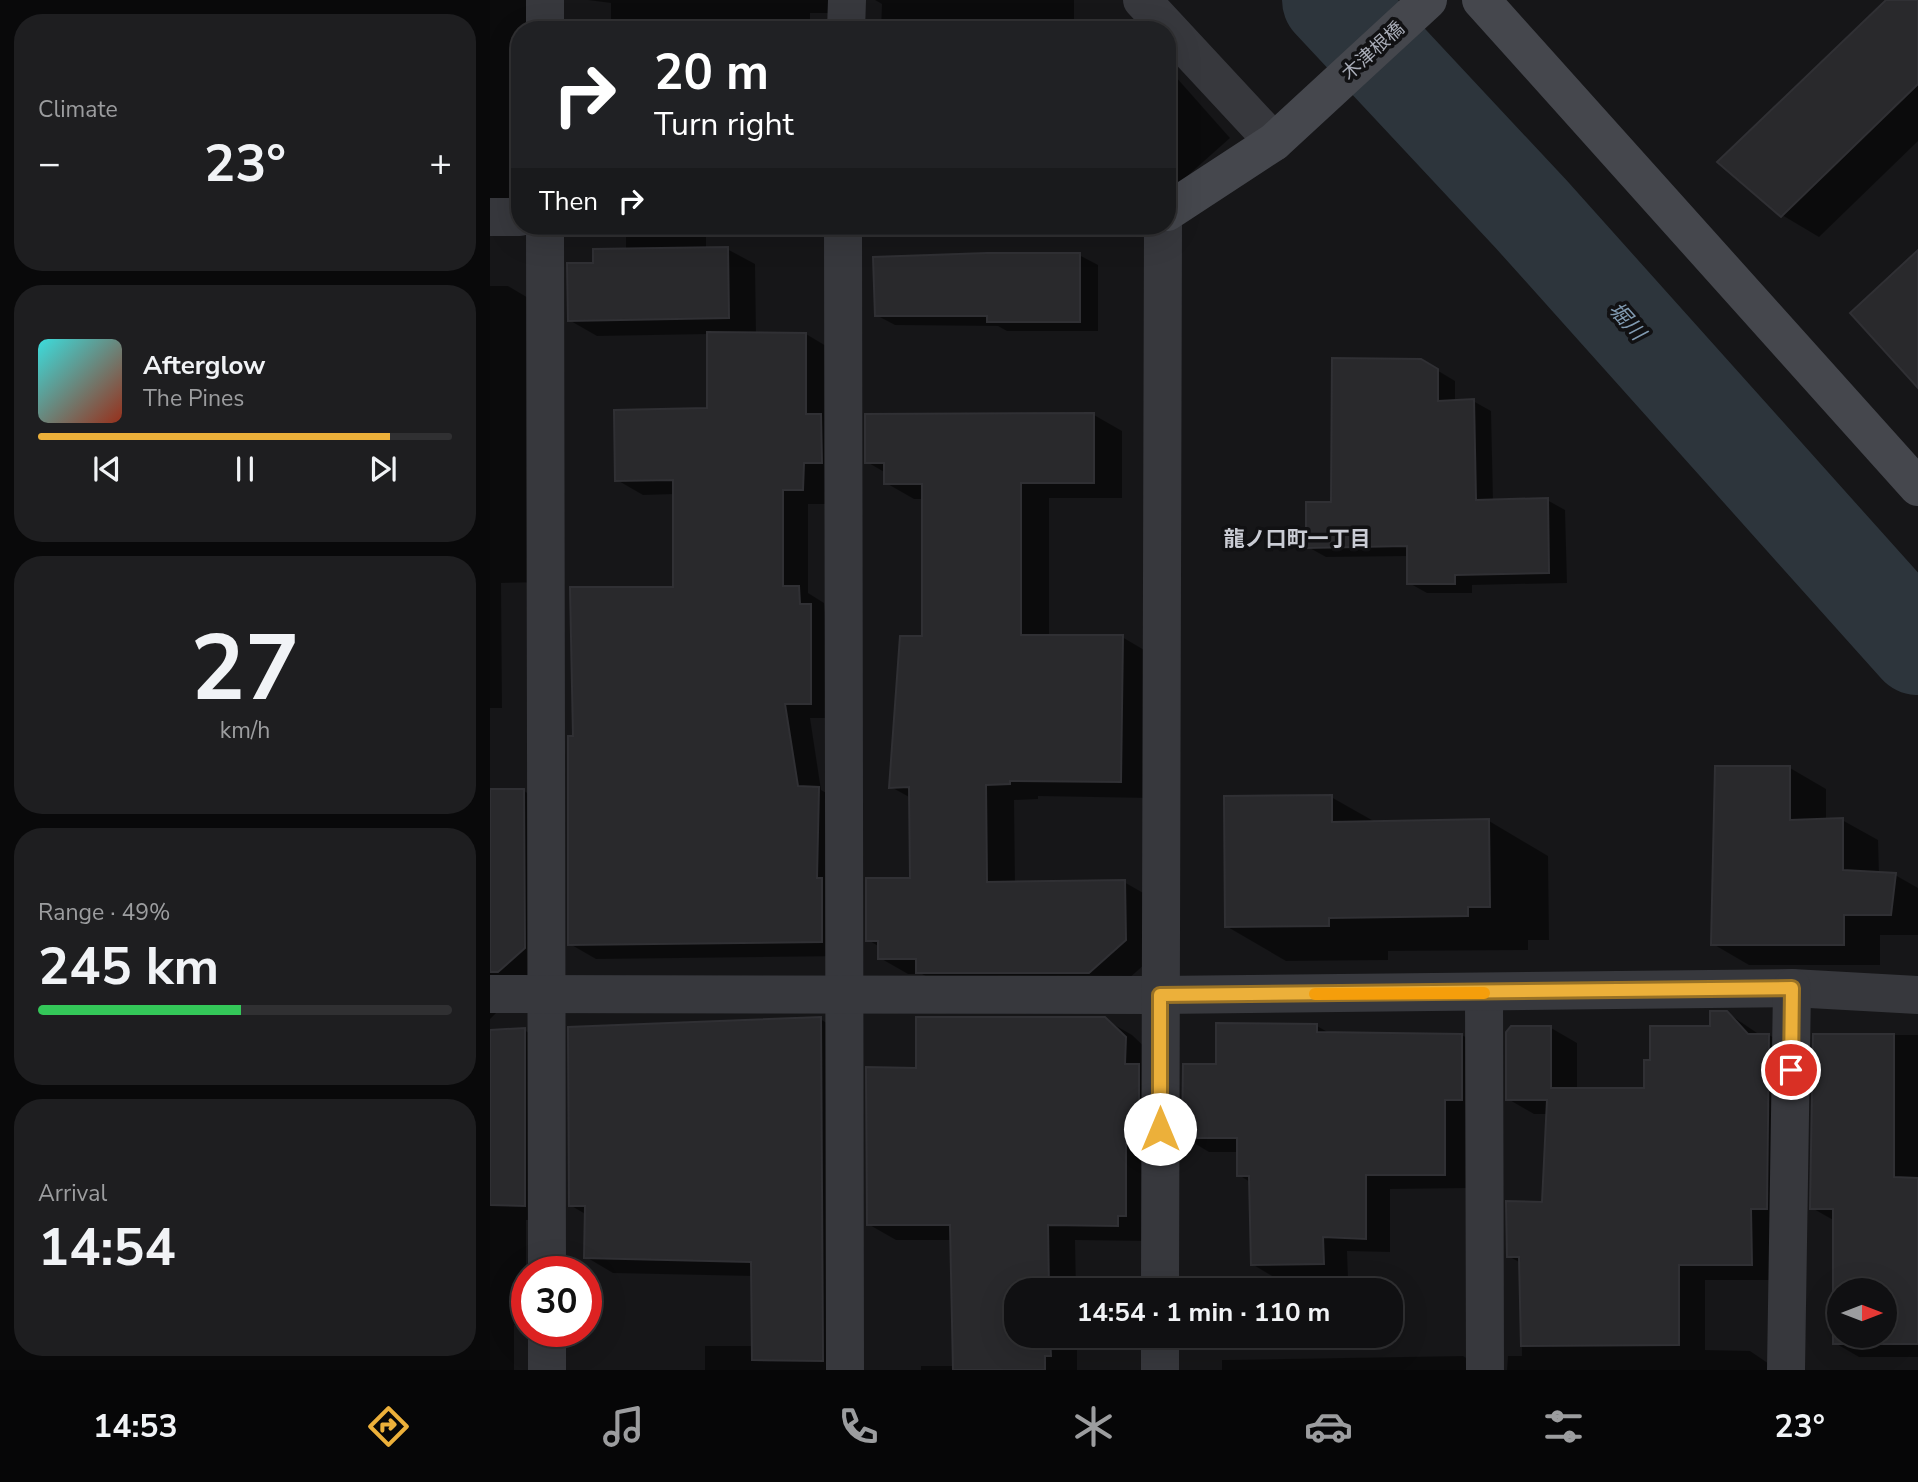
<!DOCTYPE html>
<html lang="en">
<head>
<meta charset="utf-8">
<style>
  body { margin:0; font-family:"Nunito Sans","Noto Sans JP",sans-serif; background:#1e1e20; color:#f1f3f6; height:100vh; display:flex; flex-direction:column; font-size:26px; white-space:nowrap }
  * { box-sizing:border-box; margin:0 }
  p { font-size:23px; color:#9c9d9f }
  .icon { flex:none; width:38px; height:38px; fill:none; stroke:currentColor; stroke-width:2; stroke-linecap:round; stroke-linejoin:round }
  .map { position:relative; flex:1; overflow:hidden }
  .details { display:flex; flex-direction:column; gap:14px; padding:14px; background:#09090a; width:490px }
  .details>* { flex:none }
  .hud { position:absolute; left:21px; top:21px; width:665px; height:214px; border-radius:28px; box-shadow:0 7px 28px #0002,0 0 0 2px #303032; background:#202124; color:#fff; overflow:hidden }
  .needle { width:46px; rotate:90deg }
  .fabs { position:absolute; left:1337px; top:1278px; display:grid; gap:14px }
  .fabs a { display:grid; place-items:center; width:70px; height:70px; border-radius:50%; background:#101012; box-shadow:0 7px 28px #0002,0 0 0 2px #303032; font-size:35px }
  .speed { position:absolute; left:21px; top:1256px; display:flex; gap:14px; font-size:35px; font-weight:700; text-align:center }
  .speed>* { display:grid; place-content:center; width:91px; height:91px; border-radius:50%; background:#101012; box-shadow:0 7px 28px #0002,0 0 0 2px #303032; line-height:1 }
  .speed .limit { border:10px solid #d22; background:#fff; color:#111 }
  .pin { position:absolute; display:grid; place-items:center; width:60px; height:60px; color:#fff; margin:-30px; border:4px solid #fff; border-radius:50%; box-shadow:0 2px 7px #0007 }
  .me { position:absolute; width:77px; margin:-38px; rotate:0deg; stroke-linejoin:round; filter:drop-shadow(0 0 5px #0008) }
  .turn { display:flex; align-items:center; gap:24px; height:147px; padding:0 28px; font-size:32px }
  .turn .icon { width:91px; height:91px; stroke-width:2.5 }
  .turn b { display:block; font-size:49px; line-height:60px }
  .then { display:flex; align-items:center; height:66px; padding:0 28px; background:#0003; gap:14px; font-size:26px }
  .big { font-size:52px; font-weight:700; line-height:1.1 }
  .details .widget { flex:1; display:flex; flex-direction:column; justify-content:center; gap:10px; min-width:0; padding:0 24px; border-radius:28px; background:#1e1e20 }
  .details .dial { align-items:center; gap:0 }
  .dial b { font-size:91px; line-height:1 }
  .song { display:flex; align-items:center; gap:21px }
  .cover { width:84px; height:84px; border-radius:10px; background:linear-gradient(135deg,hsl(180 70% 55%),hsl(10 70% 35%)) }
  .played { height:7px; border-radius:4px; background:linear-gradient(90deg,#ecb03a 85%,#303032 85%) }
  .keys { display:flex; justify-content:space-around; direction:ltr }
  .heat { display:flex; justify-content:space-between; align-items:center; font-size:38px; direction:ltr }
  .charge { height:10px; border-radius:5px; background:linear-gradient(90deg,#34c759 49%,#303032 0) }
  .trip { position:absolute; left:514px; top:1278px; width:399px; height:70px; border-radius:28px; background:#101012; box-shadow:0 7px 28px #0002,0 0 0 2px #303032; font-weight:700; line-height:70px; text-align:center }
  .tabs { display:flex; height:112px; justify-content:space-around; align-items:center; background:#060607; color:#9c9d9f }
  .tabs .icon { width:49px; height:49px }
  .tabs .current { color:#ecb03a }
  .tabs b { font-size:32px; color:#f1f3f6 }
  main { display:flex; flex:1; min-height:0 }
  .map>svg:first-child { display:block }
  .shadow { fill:#0007; fill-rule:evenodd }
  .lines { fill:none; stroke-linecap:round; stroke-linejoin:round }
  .river { stroke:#2d353c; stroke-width:98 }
  .building { fill:#29292c; stroke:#303034; stroke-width:2; fill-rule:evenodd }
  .street { stroke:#37383d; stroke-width:38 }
  .secondary { stroke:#45474d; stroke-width:38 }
  .route-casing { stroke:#997226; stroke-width:18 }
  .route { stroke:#ecb03a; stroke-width:12 }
  .slow { stroke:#f59e0b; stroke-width:12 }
  .labels { text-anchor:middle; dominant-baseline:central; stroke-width:7; stroke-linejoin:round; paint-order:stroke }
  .street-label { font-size:19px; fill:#a9adb8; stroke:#111113 }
  .water-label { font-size:21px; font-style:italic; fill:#819bb2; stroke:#111113 }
  .neighbourhood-label { font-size:21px; font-weight:bold; fill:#caccd4; stroke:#111113 }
</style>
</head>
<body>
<main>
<section class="details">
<div class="widget"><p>Climate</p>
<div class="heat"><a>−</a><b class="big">23°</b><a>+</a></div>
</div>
<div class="widget">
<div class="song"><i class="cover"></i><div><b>Afterglow</b><p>The Pines</p></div></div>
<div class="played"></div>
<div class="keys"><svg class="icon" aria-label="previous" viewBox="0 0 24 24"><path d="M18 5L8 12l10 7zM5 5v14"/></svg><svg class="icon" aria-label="pause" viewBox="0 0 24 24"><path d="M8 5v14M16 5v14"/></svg><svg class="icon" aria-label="next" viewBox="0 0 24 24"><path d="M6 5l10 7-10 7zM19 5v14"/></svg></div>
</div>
<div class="widget dial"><b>27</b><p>km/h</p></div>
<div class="widget"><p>Range · 49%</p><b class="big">245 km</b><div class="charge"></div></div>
<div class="widget"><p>Arrival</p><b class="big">14:54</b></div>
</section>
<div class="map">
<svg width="1428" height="1370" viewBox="0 0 1428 1370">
  <rect width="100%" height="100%" fill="#161618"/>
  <g class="shadow">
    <path d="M 0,0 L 70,0 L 42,30 L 30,30 L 30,199 L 0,200 Z"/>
    <path d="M 98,0 L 370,0 L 363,13 L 320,13 L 320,30 L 121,30 L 121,3 Z"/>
    <path d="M 385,0 L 584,0 L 584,30 L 391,30 L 392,4 Z"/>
    <path d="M 1399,0 L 1428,0 L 1428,141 L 1329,237 L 1292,215 Z"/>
    <path d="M 677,67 L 740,138 L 677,194 Z"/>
    <path d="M 136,226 L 216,226 L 216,249 L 237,249 L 265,264 L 266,334 L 316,334 L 341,349 L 339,504 L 318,504 L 318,593 L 334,603 L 346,718 L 320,718 L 331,790 L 354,803 L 358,956 L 106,959 L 80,944 L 85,738 L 185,588 L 185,494 L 153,495 L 127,480 L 219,410 L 219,334 L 107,336 L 79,320 L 105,265 L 136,250 Z"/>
    <path d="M 589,255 L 608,265 L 608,331 L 517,331 L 508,326 L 405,325 L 386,315 Z"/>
    <path d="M 0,286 L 18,286 L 45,302 L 59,582 L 11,583 L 12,708 L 0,708 Z"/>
    <path d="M 930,360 L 965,381 L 965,402 L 983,401 L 1001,411 L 1003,501 L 1057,500 L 1075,510 L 1077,583 L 982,585 L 982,593 L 937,593 L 919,583 L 919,556 L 836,557 L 818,547 Z"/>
    <path d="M 604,415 L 632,431 L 632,498 L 559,498 L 559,637 L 632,637 L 661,654 L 659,798 L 548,796 L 548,799 L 524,800 L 525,883 L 634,882 L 662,898 L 664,956 L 628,988 L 456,988 L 432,974 L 418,974 L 390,958 L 390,947 L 378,940 L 421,879 L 421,798 L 401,787 L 434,638 L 434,499 L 424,499 L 396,483 L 396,473 L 377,462 Z"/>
    <path d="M 1227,768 L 1300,768 L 1336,789 L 1336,820 L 1352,820 L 1388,840 L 1389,874 L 1405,875 L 1428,888 L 1428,935 L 1390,935 L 1390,965 L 1259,965 L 1223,944 Z"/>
    <path d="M 0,791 L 34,791 L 61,807 L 61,963 L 8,999 L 6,1013 L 0,1019 Z"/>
    <path d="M 841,797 L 887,823 L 999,821 L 1058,856 L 1059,940 L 1038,940 L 1038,950 L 898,951 L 898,960 L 796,961 L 736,926 Z"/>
    <path d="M 1236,1012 L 1270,1035 L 1279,1035 L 1305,1050 L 1288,1280 L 1215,1280 L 1215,1350 L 1260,1351 L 1288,1370 L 1017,1370 L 1018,1356 L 1032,1356 L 1031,1263 L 1018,1256 L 1054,1204 L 1058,1114 L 1044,1114 L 1018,1099 L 1061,1028 L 1087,1043 L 1087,1090 L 1156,1090 L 1162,1062 L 1221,1027 Z"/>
    <path d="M 330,1019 L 357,1035 L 360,1370 L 215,1370 L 215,1346 L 264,1346 L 263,1276 L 123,1273 L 96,1257 L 97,1215 L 80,1205 Z"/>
    <path d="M 614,1019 L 642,1035 L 662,1054 L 655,1241 L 585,1240 L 586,1290 L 527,1290 L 527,1335 L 587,1335 L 587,1370 L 431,1370 L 431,1366 L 465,1366 L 462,1240 L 406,1240 L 378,1224 L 428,1069 Z"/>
    <path d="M 827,1026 L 841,1034 L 972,1035 L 997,1050 L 980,1188 L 900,1189 L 900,1252 L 857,1251 L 858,1278 L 787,1279 L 762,1264 L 760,1182 L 749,1175 L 749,1152 L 719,1152 L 694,1137 L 728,1066 Z"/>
    <path d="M 0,1029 L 34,1030 L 61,1046 L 62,1220 L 36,1220 L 36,1325 L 24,1325 L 24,1370 L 0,1370 Z"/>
    <path d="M 1325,1035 L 1428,1035 L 1428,1357 L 1369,1357 L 1345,1343 L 1345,1221 L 1322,1208 ZM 1349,1290 L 1395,1290 L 1395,1335 L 1349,1335 Z"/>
    <path d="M 973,1356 L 997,1370 L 732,1370 L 732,1360 Z"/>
  </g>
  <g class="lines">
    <path class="river" d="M 841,0 L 1041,214 L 1428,646"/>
  </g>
  <g class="building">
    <path d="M 1396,0 L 1428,0 L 1428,84 L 1291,217 L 1227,162 Z"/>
    <path d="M 238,247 L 239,318 L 78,321 L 77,263 L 103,263 L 103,249 Z"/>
    <path d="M 1428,250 L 1428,388 L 1360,313 Z"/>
    <path d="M 497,253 L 590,253 L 590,322 L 497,322 L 497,316 L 385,316 L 383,257 Z"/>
    <path d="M 217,332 L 316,333 L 316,414 L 331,414 L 332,463 L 314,463 L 313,490 L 293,490 L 293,586 L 309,586 L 310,604 L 321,604 L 321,704 L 295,704 L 308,786 L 329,787 L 327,878 L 332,878 L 332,942 L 78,945 L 78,736 L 83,736 L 80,587 L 183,587 L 183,480 L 125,481 L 124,410 L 217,408 Z"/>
    <path d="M 842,358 L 931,359 L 948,369 L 948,401 L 984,399 L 986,500 L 1058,498 L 1059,573 L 965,575 L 965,584 L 917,584 L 917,546 L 816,548 L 816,502 L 841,502 Z"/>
    <path d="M 604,413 L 604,483 L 531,483 L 531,635 L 633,635 L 631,782 L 520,781 L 520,784 L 496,785 L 497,882 L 635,880 L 636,940 L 599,973 L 426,973 L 426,959 L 388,959 L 388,941 L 376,941 L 376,878 L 420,878 L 419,787 L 399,788 L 410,636 L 432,636 L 432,484 L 394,484 L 394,463 L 375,463 L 375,414 Z"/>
    <path d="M 1225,766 L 1300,766 L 1300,820 L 1353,818 L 1353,870 L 1406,873 L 1401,915 L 1354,915 L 1354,945 L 1221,945 Z"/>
    <path d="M 0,789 L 34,789 L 35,948 L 8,972 L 0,972 Z"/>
    <path d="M 842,795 L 842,822 L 999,819 L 1000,907 L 978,907 L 978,916 L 839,918 L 839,926 L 735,927 L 734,796 Z"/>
    <path d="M 1220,1011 L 1237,1011 L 1258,1034 L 1279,1034 L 1277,1209 L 1261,1209 L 1262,1265 L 1189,1265 L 1189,1345 L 1031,1346 L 1029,1257 L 1017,1257 L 1016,1201 L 1052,1202 L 1057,1100 L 1016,1100 L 1016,1032 L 1021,1026 L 1061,1026 L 1061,1088 L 1154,1088 L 1154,1060 L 1160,1060 L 1160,1026 L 1220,1026 Z"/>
    <path d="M 331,1017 L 333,1361 L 262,1360 L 261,1262 L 94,1258 L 95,1206 L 79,1206 L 78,1027 Z"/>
    <path d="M 426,1017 L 615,1017 L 636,1037 L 635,1064 L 649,1064 L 649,1138 L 636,1138 L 636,1216 L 628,1216 L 628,1226 L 558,1225 L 559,1290 L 527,1290 L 527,1335 L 560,1335 L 561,1356 L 555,1356 L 555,1370 L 463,1370 L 460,1225 L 377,1225 L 376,1067 L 426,1068 Z"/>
    <path d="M 726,1023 L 827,1024 L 827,1032 L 972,1034 L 972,1100 L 955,1100 L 955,1175 L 876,1175 L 876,1239 L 833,1237 L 834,1264 L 761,1265 L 759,1176 L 747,1176 L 747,1138 L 692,1138 L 693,1064 L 726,1064 Z"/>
    <path d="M 35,1028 L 35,1206 L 0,1205 L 0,1030 Z"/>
    <path d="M 1323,1034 L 1404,1034 L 1404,1177 L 1428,1178 L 1428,1344 L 1343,1344 L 1343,1209 L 1320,1209 ZM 1349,1290 L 1395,1290 L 1395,1335 L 1349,1335 Z"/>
  </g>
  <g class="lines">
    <g class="street">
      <path d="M 55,0 L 55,30"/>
      <path d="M 652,0 L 784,142"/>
      <path d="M 356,30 L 357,0"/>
      <path d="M 0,217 L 30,217"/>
      <path d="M 55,226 L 57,1272"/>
      <path d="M 353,226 L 355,1370"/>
      <path d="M 994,993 L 995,1370"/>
      <path d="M 0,994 L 670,995 L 1302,988 L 1428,995"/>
      <path d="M 670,1290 L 673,226"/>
      <path d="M 57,1332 L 57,1370"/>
      <path d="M 670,1335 L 670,1370"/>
      <path d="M 1296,1370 L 1302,988"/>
    </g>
    <g class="secondary">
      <path d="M 991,0 L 1428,487"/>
      <path d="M 677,212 L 784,142 L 938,0"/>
    </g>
  </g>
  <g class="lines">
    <g class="route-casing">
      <path id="route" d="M 670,1129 L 670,995 L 1302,988 L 1301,1070"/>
    </g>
    <use href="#route" class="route"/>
    <path class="slow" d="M 825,994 L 994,993"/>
  </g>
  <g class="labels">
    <g class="street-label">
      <text transform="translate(883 51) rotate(-42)">木津根橋</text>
    </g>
    <g class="water-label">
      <text transform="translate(1137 321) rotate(48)">堀川</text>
    </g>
    <g class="neighbourhood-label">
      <text x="807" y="539">龍ノ口町一丁目</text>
    </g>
  </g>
</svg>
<div class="fabs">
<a><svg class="needle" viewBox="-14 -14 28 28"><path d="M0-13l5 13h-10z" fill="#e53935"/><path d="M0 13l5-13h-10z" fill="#9c9d9f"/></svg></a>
</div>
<div class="speed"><div class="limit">30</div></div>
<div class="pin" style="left:1301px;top:1070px;background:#d93025"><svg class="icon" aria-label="arrive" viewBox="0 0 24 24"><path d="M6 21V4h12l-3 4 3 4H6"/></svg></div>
<svg class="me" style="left:670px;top:1129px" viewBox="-20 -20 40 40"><circle r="19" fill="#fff"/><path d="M0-13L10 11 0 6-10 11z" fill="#ecb03a"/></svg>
<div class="trip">14:54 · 1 min · 110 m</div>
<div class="hud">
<div class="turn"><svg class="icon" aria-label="right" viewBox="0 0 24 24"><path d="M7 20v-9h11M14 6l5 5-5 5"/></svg><div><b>20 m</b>Turn right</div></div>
<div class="then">Then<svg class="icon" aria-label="right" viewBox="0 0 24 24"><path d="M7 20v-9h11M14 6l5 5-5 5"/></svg></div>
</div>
</div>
</main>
<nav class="tabs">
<b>14:53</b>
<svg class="icon current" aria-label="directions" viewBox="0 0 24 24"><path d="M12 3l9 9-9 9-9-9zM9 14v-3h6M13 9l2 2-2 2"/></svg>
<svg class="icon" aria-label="music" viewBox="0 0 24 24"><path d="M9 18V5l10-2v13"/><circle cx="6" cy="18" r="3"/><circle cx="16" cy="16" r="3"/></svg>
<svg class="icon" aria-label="phone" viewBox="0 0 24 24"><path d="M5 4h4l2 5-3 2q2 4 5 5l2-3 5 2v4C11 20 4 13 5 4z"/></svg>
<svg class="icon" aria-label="climate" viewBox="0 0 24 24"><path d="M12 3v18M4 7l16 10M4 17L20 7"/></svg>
<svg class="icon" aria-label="car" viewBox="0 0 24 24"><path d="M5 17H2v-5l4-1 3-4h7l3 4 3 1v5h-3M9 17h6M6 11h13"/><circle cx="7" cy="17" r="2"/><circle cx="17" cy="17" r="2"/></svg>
<svg class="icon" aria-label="filters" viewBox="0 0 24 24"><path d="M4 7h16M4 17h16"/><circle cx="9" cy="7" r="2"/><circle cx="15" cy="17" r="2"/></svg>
<b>23°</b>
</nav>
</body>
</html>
